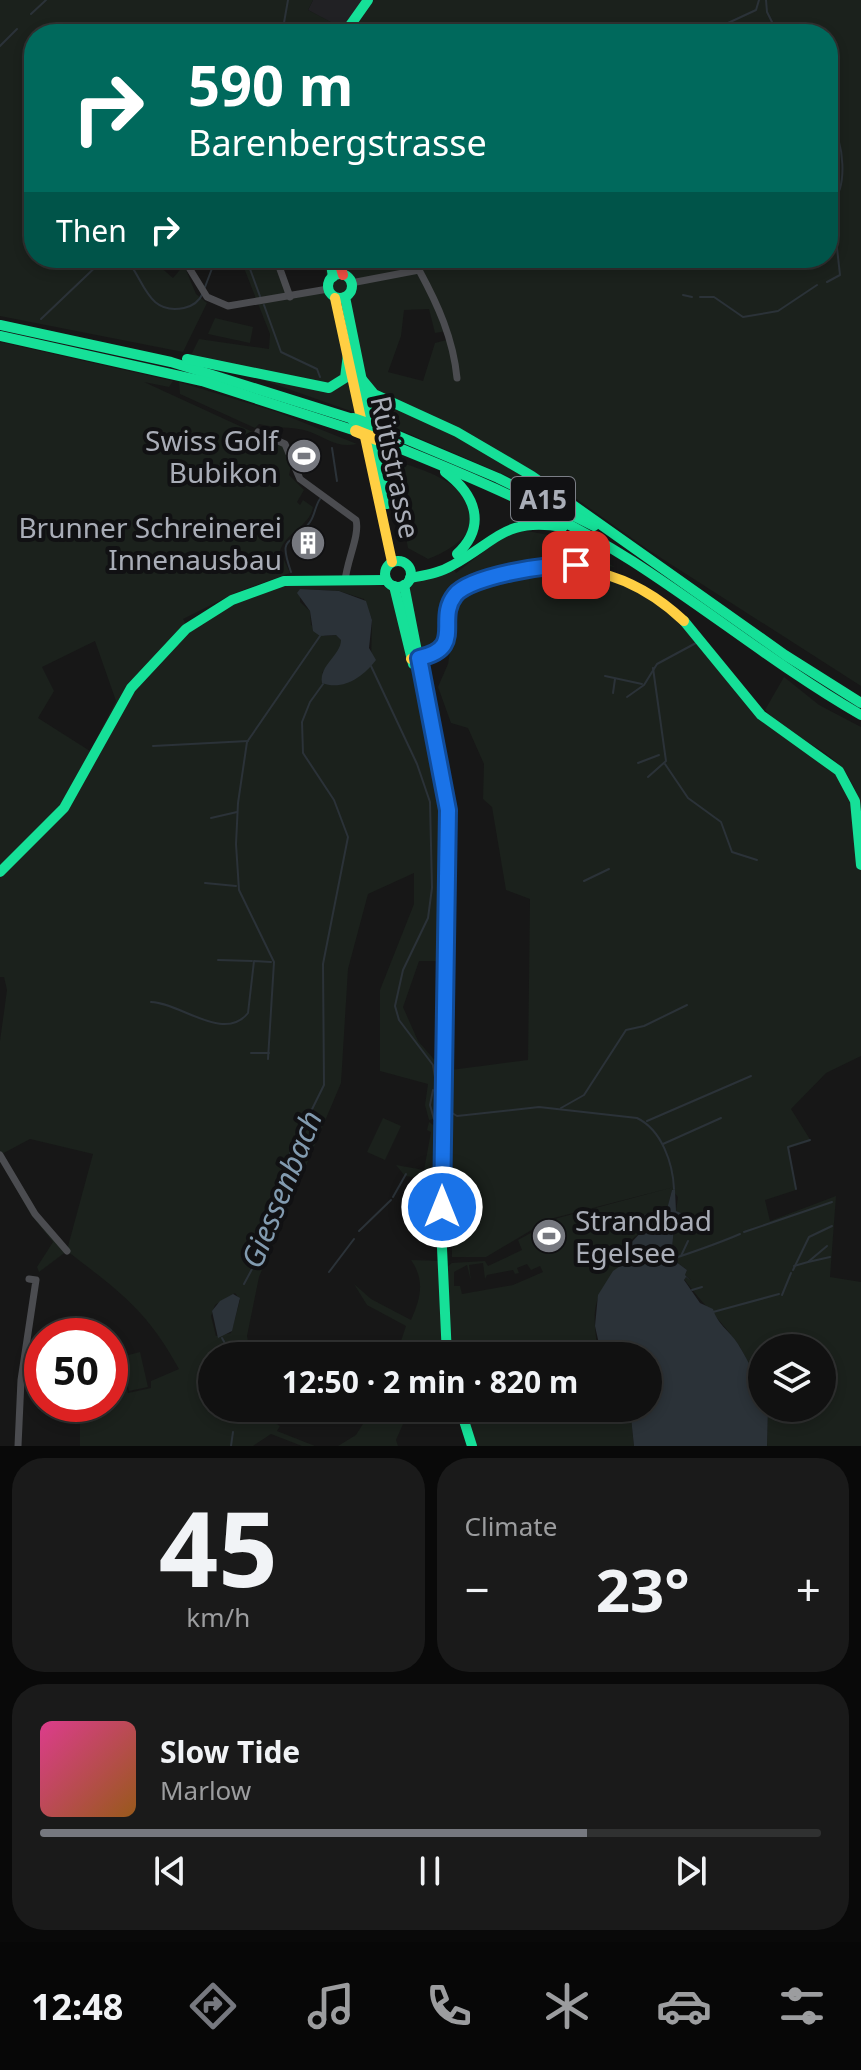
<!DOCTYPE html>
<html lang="en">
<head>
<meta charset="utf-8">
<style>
  body { margin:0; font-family:"Noto Sans",sans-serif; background:#1a1a1a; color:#f1f3f6; height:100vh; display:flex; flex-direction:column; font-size:30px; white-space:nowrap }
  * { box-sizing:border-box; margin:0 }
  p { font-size:26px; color:#9c9d9f }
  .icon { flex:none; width:44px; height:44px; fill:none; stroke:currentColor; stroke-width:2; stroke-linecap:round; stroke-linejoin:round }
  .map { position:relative; height:1446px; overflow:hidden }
  .panel { display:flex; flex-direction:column; gap:12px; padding:12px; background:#090909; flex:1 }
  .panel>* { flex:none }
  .hud { position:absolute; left:24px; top:24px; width:814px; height:244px; border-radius:32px; box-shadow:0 4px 12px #0003,0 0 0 2px #303131; background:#00695c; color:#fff; overflow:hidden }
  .fabs { position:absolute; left:748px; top:1334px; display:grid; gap:16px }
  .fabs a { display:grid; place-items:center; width:88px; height:88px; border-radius:50%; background:#111; box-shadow:0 4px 12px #0003,0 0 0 2px #303131; font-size:40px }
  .speed { position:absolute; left:24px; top:1318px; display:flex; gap:16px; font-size:40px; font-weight:700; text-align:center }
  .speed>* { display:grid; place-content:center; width:104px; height:104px; border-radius:50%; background:#111; box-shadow:0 4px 12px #0003,0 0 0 2px #303131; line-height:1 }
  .speed .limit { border:12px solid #d22; background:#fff; color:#111 }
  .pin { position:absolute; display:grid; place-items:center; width:68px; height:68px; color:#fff; margin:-34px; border-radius:16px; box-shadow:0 4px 12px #0006 }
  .me { position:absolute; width:88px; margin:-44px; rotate:0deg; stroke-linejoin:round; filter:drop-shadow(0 0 6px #0008) }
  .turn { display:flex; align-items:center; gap:28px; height:168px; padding:0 32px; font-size:36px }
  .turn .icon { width:104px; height:104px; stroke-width:2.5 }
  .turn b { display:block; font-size:56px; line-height:68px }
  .then { display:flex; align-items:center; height:76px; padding:0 32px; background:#0003; gap:16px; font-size:30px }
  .big { font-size:60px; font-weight:700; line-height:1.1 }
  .panel .card { flex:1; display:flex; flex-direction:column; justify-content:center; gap:12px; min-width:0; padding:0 28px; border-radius:32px; background:#1a1a1a }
  .panel .dial { align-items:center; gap:0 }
  .dial b { font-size:104px; line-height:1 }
  .song { display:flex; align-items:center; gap:24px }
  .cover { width:96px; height:96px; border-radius:12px; background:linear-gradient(135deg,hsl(330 70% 55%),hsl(30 70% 35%)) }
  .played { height:8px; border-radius:4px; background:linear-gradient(90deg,#76787f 70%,#303131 70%) }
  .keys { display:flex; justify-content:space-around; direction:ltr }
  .heat { display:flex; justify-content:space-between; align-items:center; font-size:44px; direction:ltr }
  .panel .tiles { flex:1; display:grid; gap:12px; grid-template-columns:1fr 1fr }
  .card:last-child { grid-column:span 2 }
  .trip { position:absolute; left:198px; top:1342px; width:464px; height:80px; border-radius:40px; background:#111; box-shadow:0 4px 12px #0003,0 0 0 2px #303131; font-weight:700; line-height:80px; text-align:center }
  .tab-bar { display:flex; height:128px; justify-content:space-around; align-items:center; background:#070707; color:#9c9d9f }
  .tab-bar .icon { width:56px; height:56px }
  .tab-bar .current { color:#76787f }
  .tab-bar b { font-size:36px; color:#f1f3f6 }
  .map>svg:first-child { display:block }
  .built { fill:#212124 }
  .green { fill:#1b211c; fill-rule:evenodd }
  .water { fill:#2b3238 }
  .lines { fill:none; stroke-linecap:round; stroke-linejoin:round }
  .stream { stroke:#2b3238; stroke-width:2 }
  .street { stroke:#4b4c50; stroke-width:7 }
  .fast { stroke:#16e098; stroke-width:10 }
  .slow { stroke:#ffcf43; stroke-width:10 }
  .jam { stroke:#f24e42; stroke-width:10 }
  .fast-bridge { stroke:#16e098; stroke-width:12 }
  .slow-bridge { stroke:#ffcf43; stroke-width:12 }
  .route-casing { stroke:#114b97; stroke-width:20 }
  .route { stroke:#1a73e8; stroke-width:14 }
  .labels { text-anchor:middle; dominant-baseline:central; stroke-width:8; stroke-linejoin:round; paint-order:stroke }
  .shield { fill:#111113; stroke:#7b7e86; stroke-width:2 }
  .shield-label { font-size:26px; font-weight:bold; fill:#a9adb7 }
  .poi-label { font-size:28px; fill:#a9adb7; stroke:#111113; text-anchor:end }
  .street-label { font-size:28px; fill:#a9adb7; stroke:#111113 }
  .water-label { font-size:30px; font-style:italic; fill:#829bb0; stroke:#111113 }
</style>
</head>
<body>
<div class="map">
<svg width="861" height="1446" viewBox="0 0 861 1446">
  <rect width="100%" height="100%" fill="#171717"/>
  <path class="built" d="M 313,0 L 374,0 L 352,34 L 308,10 Z"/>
  <g class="green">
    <path d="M 0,0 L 313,0 L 308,10 L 352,33 L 374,0 L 861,0 L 861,686 L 647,549 L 564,490 L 544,492 L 379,421 L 191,355 L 199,339 L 269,349 L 270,334 L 240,258 L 276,258 L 290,296 L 328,288 L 323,258 L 828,258 L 828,34 L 153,34 L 141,28 L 128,34 L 34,34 L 34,258 L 120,258 L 132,262 L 134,258 L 163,258 L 158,265 L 173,278 L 184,265 L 196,294 L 207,303 L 183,352 L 0,316 ZM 429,309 L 435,333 L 447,331 L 450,339 L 435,343 L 423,381 L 388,372 L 401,336 L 404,310 Z"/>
    <path d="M 215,318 L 253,327 L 250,343 L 208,334 Z"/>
    <path d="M 0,342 L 173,381 L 169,387 L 144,382 L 283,446 L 291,466 L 289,475 L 304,490 L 297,502 L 300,505 L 303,500 L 313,507 C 310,526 286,532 280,551 L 290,573 L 235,593 L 183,619 L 187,626 L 153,659 L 70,798 L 0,872 ZM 95,641 L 116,701 L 90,751 L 38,718 L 54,691 L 42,667 Z"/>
    <path d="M 179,382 L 277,412 L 357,444 C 336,449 325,436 304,430 C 290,427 274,428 259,424 L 255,428 L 180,394 Z"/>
    <path d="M 391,459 C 413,467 442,474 459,491 C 492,523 457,548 428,559 L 408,548 Z"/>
    <path d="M 521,530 L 554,536 L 615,567 L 575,561 L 541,562 L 464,582 L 441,642 L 434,647 L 421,647 L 408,586 L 414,580 L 454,569 L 456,573 L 505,535 Z"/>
    <path d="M 565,567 L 619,578 L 686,622 L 750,704 L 831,763 L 848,782 L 861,865 L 861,1056 L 826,1073 L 791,1109 L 811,1141 L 789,1148 L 796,1190 L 765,1200 L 770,1221 L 836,1196 L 830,1277 L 861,1282 L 861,1446 L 767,1446 L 768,1408 L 822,1408 L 822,1348 L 762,1348 L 762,1393 C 754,1378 748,1361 740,1347 C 723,1322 702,1304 684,1279 L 686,1277 L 691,1280 L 685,1275 L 687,1270 L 671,1258 L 675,1218 L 681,1216 L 688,1230 L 692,1226 L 686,1215 L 676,1211 L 678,1197 L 672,1190 L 666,1213 L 642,1227 L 643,1230 L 631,1240 L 633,1249 L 645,1248 L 640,1259 C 611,1274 592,1290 595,1326 C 596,1342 598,1340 594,1356 L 450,1356 L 447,1267 L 452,1263 L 485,1261 L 488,1266 L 522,1250 L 518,1240 L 558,1218 L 674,1187 L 550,1219 L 486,1257 L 452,1257 L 451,1070 L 528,1060 L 530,899 L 506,890 L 492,807 L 483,799 L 484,764 L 468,728 L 451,723 L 438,687 L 448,664 L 459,597 L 515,574 L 528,579 L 535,569 ZM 483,1263 L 485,1279 L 487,1275 L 513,1270 L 515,1274 L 519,1273 L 517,1268 L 527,1264 L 531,1270 L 540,1266 L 543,1272 L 513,1285 L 462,1294 L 460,1286 L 454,1286 L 454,1272 L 467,1265 L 471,1281 L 469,1265 Z"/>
    <path d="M 312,582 C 326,584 385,584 391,588 C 407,653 430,718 441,784 C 452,852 442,925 440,993 L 437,996 L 437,961 L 419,961 L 403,1007 L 418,1041 L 439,1065 L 438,1118 L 429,1120 L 425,1105 L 428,1084 L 380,1071 L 380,990 L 414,904 L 414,873 L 368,894 L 348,969 L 341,1083 L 259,1277 L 247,1336 L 251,1356 L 212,1356 L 212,1408 L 262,1408 L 264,1416 L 280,1426 L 277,1431 L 315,1446 L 302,1446 L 271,1434 L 253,1446 L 80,1446 L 80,1404 L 110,1404 L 110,1341 L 120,1358 L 128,1393 L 151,1388 L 151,1381 L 179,1369 C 146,1309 120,1292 67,1251 L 39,1272 L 37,1267 L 53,1242 L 31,1215 L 0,1160 L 0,1041 L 7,990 L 4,977 L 0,977 L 0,876 L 53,825 L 122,706 L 155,660 L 196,624 L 240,602 L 293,583 ZM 300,589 L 339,591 L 364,599 L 372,619 L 371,666 L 359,676 L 322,673 L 341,648 L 341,640 L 336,635 L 325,636 L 311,625 L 310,611 L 300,602 ZM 30,1139 L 93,1154 L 67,1250 L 35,1214 L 0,1155 ZM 235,1293 L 240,1300 L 231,1333 L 216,1336 L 211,1316 L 215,1305 Z"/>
    <path d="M 784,677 L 819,705 L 861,727 L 861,808 C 845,744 803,751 765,710 Z"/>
    <path d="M 383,1118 L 401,1126 L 385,1160 L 367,1152 Z"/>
    <path d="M 429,1122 L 436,1127 L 434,1180 L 405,1176 L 396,1165 L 424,1170 L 431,1132 L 427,1130 Z"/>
    <path d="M 411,1260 L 442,1261 L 447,1356 L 440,1356 L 436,1346 L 432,1356 L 396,1356 L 406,1326 L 367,1305 L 354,1284 L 371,1299 L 411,1320 C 421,1298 425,1280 411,1260 Z"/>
    <path d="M 140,1352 L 148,1387 L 129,1391 L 121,1357 Z"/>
    <path d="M 373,1408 L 410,1408 L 396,1440 L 398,1446 L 338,1446 L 356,1435 Z"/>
    <path d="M 464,1408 L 630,1408 L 634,1446 L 476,1446 Z"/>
  </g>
  <g class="water">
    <path d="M 300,589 L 339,591 L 366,601 L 372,620 L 369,648 L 376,660 C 363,677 343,691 322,683 C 319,665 341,655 341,640 L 336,635 L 320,636 L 313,631 L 310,611 L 297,593 Z"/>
    <path d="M 672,1190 L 675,1190 L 676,1211 L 686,1215 L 692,1226 L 688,1230 L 681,1216 L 675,1218 L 671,1258 L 687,1270 L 685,1275 L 691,1281 L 686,1277 L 684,1280 L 700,1303 L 713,1309 C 717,1324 729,1330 738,1344 C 749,1362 762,1386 762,1408 L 768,1408 L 767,1446 L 634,1446 L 630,1408 L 648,1408 L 648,1356 L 594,1356 L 599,1344 L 595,1326 L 598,1295 L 613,1271 L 626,1262 L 640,1259 L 645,1248 L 633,1249 L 631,1243 L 643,1230 L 638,1222 C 645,1210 656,1211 666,1213 Z"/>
    <path d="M 233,1294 L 240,1298 L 232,1331 L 218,1338 L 212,1311 L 220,1301 Z"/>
  </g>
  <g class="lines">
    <g class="stream">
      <path d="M 766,0 L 767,12 L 778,34"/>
      <path d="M 31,14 L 46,0"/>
      <path d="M 645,28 L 656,25 L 672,33 L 695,32"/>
      <path d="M 282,34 L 288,0"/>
      <path d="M 630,34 L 637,30"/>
      <path d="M 704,34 L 708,34"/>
      <path d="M 719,34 L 728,23 L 756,10 L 759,0"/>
      <path d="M 0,46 L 17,29"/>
      <path d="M 125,258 C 144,277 146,316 184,308 C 193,306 199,302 203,293"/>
      <path d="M 246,258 L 261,299"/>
      <path d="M 827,282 L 840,275 L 832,203 C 848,186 844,143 831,124"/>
      <path d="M 205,287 L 216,258"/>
      <path d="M 683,295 L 692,297"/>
      <path d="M 700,297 L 714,297 L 743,317 L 778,311 L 817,285"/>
      <path d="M 264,305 L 281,352 L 317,369 L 320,377"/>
      <path d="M 41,319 L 105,258"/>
      <path d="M 332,448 L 337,481"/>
      <path d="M 291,572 C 277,532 292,548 310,522 C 315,515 315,506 320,499"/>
      <path d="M 371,666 L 417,764 L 430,802 L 432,888 L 428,918 L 403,970 L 395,1006 L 399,1020 L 433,1065 L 438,1096"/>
      <path d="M 605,676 L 642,684"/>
      <path d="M 613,693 L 615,679"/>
      <path d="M 627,697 L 644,685 L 657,664 L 696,643"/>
      <path d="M 153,746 L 248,741"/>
      <path d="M 638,763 L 659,755"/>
      <path d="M 665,764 L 688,798 L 721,822 L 732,852 L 757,860"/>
      <path d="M 648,777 L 666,761 L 653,668"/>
      <path d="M 211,818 L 237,812"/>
      <path d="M 584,881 L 609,869"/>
      <path d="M 205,883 L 236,886"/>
      <path d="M 218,960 L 252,961"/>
      <path d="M 151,1002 C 181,1003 224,1043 248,1013 L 254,961 L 271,962"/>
      <path d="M 251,1053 L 269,1053"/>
      <path d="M 268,1059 L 274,962 L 239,890 L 236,844 L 238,803 L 247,742 L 320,636"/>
      <path d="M 433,1090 L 430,1105 L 434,1119"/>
      <path d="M 561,1108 L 584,1095 L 626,1030 L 644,1026 L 687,1005"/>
      <path d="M 452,1113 L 457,1116 L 539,1107 L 637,1118 C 662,1130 673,1164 674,1189"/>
      <path d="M 647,1121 L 751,1076"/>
      <path d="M 663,1144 L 721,1118"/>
      <path d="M 796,1189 L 788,1147 L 810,1140"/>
      <path d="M 393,1197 L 406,1174"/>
      <path d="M 359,1231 L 391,1200"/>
      <path d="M 744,1232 L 832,1202"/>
      <path d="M 681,1256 L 688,1241"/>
      <path d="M 675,1258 C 693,1252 719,1243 740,1234"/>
      <path d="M 808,1262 L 830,1257"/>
      <path d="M 794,1266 L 808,1262 L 827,1246"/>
      <path d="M 793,1270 L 809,1237 L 832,1226"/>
      <path d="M 329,1272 L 354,1239"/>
      <path d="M 244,1284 L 259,1256 L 262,1237 L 279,1213 L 287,1184 L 284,1166 L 324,1085 L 323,964 L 348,837 L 334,800 L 303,753 L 302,722 L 310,702 L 323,684"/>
      <path d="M 692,1290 L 702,1287"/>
      <path d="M 782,1295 L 791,1273"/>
      <path d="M 713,1312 L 779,1294"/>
      <path d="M 222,1338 L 232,1356"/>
      <path d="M 231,1446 L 233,1432"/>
    </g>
    <g class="street">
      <path d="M 183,258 L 207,297 L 228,306 L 328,289"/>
      <path d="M 276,258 L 290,297"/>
      <path d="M 416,258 L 419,270"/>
      <path d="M 351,283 L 419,270 C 438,305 453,338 457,378"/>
      <path d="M 258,432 L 285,444 L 300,479 L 356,520 C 360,535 347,560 345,581"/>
      <path d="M 0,1155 L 35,1214 L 67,1251"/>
      <path d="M 18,1446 L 21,1380 L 36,1280 L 29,1279"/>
    </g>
    <g class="fast">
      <path d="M 344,34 L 368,0"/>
      <path d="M 330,258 L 333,277"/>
      <circle cx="340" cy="286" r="12"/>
      <path d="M 345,297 L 387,504"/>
      <path d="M 0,325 L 171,362 L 353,419"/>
      <path d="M 0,336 L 202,381 L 356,431"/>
      <path d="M 187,359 L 329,388 L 345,378 L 348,354"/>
      <path d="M 360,377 L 374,394 L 457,432 L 532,476 L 785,655 L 861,703"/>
      <path d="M 382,429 L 498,478 L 594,526"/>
      <path d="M 384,442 C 469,476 555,512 632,561 C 710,611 781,669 861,715"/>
      <path d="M 445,472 C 476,495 487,526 457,554"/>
      <circle cx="398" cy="574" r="13"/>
      <path d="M 410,578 C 425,575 440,573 453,565 C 498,540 506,517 563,527"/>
      <path d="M 404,585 L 448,810 L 442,1248 L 447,1356"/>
      <path d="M 394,586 L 413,664"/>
      <path d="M 684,621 L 761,715 L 839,771 L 855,801 L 861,865"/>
      <path d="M 0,872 L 64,808 L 131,688 L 186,629 L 232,600 L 284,581 L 386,580"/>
      <path d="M 460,1408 L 472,1446"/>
    </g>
    <g class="slow">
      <path d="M 335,298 L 392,562"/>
      <path d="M 411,659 L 434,654 L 443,647 C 449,630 444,608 456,594 C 467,581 487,579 502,575 C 570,557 632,572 684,621"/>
    </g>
    <path class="jam" d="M 338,258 L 343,275"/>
    <path class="fast-bridge" d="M 353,419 L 382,429"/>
    <path class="slow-bridge" d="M 356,431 L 384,442"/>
  </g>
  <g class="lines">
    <g class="route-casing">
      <path id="route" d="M 442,1207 L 448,810 L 419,658 C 466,648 435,620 455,595 C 470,576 551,563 576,565"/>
    </g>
    <use href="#route" class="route"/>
  </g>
  <defs>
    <g id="stadium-disc" transform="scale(1.8)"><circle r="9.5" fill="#76787f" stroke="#111113"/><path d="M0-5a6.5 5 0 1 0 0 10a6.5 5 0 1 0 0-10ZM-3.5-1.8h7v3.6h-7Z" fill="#fff"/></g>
    <g id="building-disc" transform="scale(1.8)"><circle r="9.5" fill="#76787f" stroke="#111113"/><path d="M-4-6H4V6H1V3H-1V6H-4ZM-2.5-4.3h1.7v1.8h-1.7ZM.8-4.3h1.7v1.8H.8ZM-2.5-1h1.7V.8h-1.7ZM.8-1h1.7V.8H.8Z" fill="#fff"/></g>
  </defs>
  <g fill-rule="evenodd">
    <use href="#stadium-disc" x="304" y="456"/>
    <use href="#building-disc" x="308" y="543"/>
    <use href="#stadium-disc" x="549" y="1236"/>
  </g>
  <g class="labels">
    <rect class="shield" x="511" y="477" width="64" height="44" rx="6"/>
    <g class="shield-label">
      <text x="543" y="499">A15</text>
    </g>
    <g class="poi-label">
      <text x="278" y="440">Swiss Golf<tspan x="278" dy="32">Bubikon</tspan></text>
      <text x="282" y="527">Brunner Schreinerei<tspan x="282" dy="32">Innenausbau</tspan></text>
      <text x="575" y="1220" text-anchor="start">Strandbad<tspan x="575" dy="32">Egelsee</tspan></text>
    </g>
    <g class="street-label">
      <text transform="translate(396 467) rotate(78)">Rütistrasse</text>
    </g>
    <g class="water-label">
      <text transform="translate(281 1189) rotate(-68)">Giessenbach</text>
    </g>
  </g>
</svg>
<div class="fabs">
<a><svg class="icon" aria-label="layers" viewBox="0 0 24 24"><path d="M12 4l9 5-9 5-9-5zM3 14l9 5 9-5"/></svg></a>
</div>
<div class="speed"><div class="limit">50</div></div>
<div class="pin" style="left:576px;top:565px;background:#d93025"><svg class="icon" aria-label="arrive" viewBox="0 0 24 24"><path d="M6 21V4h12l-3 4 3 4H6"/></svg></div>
<svg class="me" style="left:442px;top:1207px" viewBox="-20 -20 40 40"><circle r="17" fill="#1a73e8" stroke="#fff" stroke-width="3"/><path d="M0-11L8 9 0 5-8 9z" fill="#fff"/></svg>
<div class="trip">12:50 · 2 min · 820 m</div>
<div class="hud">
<div class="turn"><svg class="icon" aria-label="right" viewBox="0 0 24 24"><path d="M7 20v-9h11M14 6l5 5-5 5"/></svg><div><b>590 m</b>Barenbergstrasse</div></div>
<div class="then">Then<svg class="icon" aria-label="right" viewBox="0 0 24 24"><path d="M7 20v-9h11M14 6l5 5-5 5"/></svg></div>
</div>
</div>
<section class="panel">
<div class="tiles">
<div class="card dial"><b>45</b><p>km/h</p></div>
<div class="card"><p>Climate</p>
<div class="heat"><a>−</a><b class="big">23°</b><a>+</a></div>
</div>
<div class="card">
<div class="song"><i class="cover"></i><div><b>Slow Tide</b><p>Marlow</p></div></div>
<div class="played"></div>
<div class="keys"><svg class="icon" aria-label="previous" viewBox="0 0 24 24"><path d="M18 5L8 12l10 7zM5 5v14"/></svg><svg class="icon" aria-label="pause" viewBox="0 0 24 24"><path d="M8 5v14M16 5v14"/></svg><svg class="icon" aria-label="next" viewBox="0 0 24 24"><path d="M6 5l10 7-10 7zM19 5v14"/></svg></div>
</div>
</div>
</section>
<nav class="tab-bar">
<b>12:48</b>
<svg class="icon current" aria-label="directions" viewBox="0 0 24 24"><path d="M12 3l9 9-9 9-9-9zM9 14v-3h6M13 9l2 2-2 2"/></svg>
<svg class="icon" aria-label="music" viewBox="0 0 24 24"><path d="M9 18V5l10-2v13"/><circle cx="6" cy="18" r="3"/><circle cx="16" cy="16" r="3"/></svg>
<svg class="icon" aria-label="phone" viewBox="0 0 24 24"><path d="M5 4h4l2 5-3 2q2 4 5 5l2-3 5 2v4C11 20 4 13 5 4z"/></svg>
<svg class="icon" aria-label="climate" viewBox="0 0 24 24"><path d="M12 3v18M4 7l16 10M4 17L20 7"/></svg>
<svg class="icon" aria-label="car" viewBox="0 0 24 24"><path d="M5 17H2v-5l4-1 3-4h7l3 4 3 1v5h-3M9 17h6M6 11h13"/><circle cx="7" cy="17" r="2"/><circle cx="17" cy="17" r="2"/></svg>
<svg class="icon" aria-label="filters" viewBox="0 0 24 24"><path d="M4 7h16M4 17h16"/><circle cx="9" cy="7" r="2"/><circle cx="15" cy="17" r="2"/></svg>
</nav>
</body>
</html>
